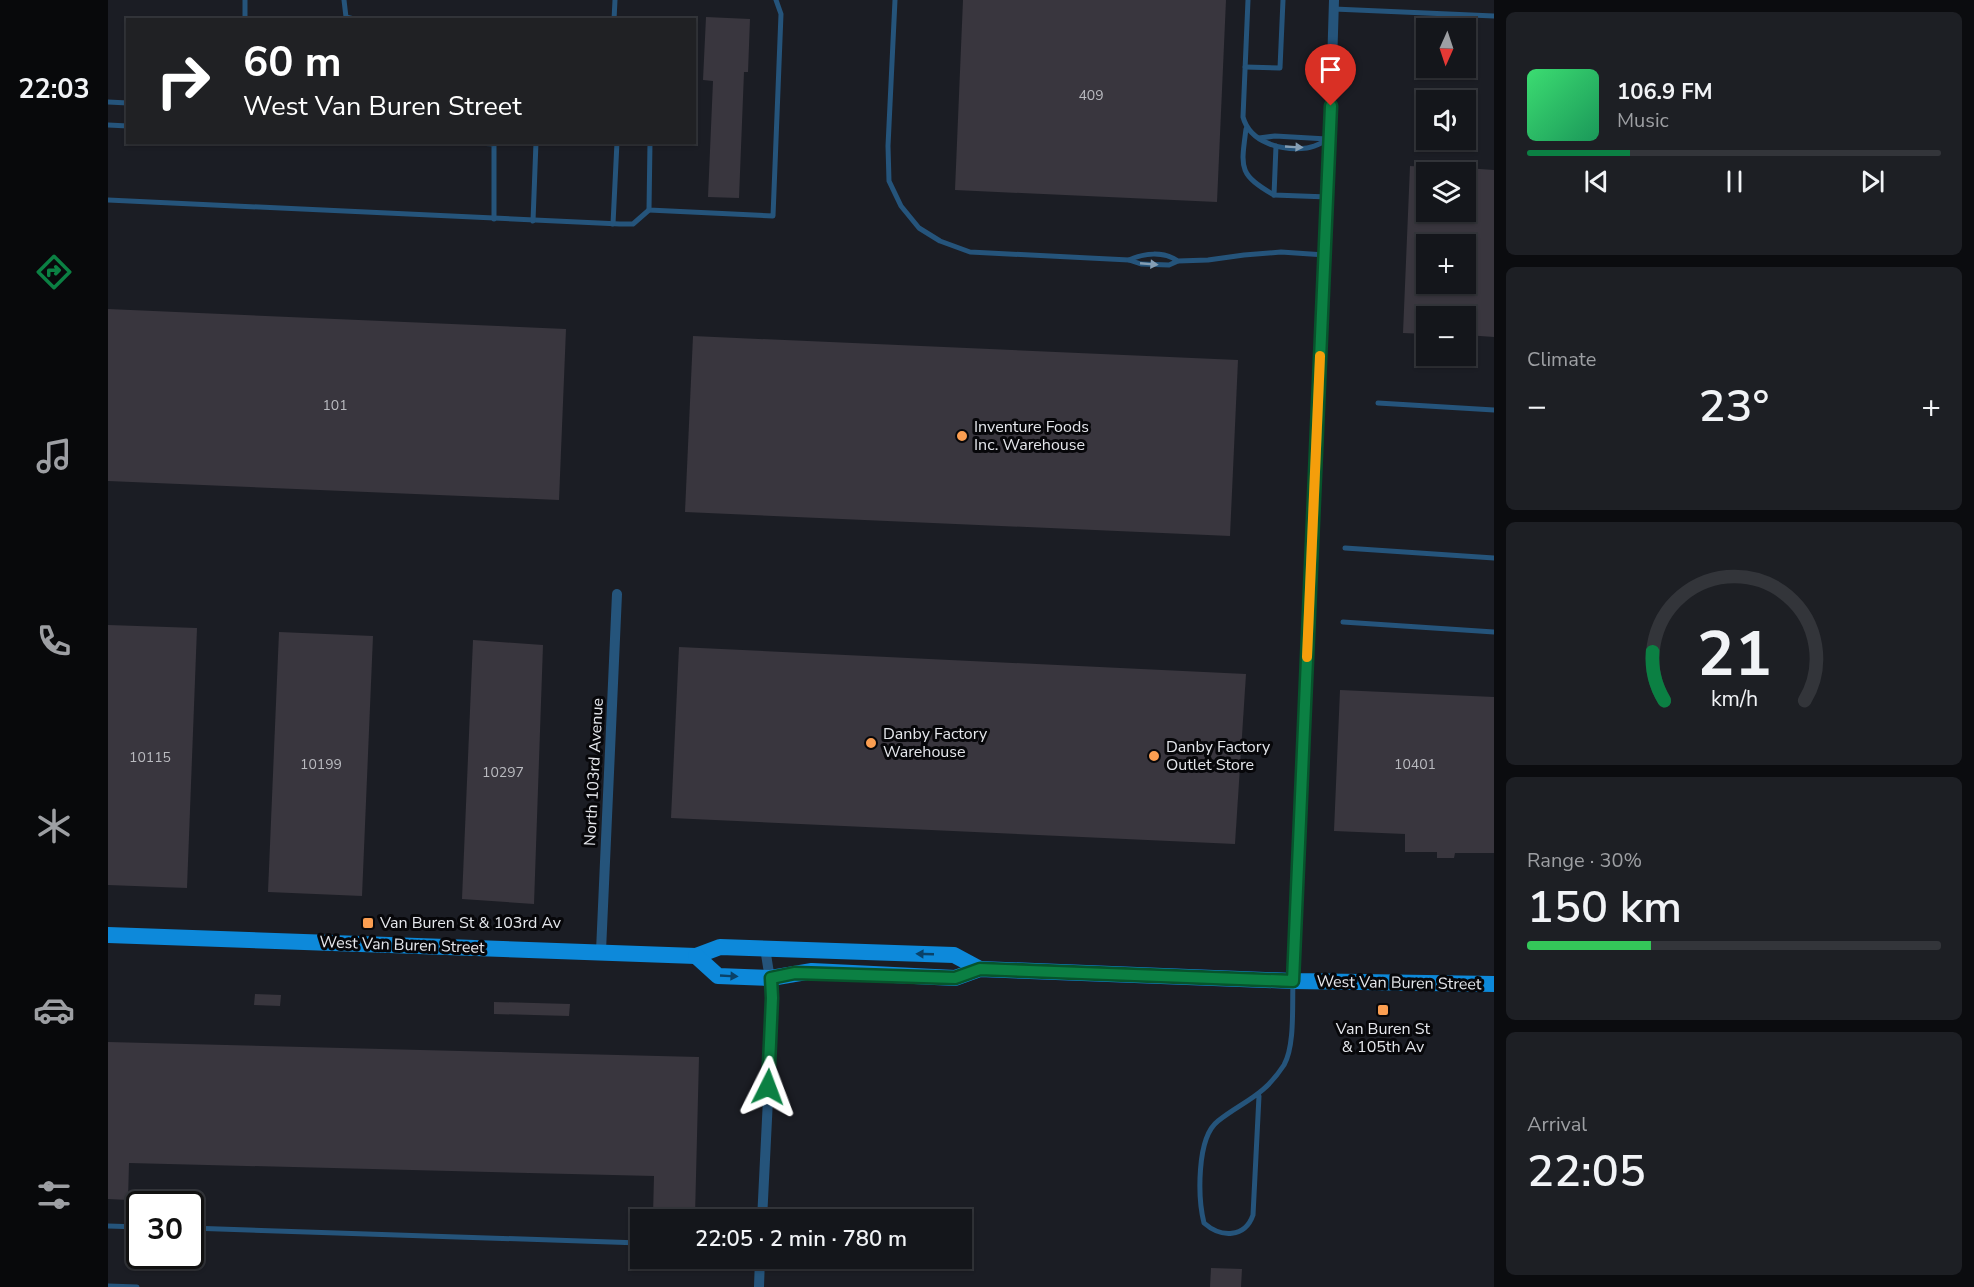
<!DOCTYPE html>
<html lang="en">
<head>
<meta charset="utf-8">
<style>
  body { margin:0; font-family:"Nunito Sans",sans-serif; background:#1d1f24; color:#f1f3f6; height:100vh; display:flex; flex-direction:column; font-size:22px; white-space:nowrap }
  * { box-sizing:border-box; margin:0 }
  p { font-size:20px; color:#9d9fa3 }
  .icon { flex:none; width:33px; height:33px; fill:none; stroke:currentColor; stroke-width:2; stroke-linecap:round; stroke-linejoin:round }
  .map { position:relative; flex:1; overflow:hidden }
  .details { display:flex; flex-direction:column; gap:12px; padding:12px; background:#0b0c0f; width:480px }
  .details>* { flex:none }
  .hud { position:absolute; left:18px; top:18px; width:570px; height:126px; border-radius:0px; box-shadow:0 2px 4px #0004,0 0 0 2px #33353a; background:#202124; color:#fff; overflow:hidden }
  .needle { width:39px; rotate:183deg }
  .controls { position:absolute; left:1308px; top:18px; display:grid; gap:12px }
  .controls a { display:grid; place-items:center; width:60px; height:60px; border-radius:0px; background:#14161b; box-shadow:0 2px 4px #0004,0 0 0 2px #33353a; font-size:30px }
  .speed { position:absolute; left:18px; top:1191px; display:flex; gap:12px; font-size:30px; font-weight:700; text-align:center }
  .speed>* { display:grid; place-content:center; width:78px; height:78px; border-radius:50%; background:#14161b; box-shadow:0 2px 4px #0004,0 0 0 2px #33353a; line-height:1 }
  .speed .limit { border:3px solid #111; border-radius:9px; background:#fff; color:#111 }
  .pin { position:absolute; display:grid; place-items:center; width:51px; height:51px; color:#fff; margin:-62px -26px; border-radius:50% 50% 50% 0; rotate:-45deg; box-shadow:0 0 6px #0007 }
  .pin .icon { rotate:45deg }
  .me { position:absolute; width:66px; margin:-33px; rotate:3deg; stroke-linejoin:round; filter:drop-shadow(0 0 4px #0008) }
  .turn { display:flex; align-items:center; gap:21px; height:126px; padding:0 18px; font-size:27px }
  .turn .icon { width:78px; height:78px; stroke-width:2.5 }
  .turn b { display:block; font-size:42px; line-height:51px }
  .big { font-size:45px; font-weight:600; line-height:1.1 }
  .details .widget { flex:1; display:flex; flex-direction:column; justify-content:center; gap:9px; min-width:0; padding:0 21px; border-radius:9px; background:#1d1f24 }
  .details .dial { align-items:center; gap:0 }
  .dial svg { height:156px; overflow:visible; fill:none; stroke:#33353a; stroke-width:7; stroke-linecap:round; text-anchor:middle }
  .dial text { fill:#f1f3f6; stroke:none }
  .song { display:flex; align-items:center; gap:18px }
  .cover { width:72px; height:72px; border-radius:9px; background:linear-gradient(135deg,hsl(140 70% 55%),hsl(150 70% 35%)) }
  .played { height:6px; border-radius:3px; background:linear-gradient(90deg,#0b8043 25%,#33353a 25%) }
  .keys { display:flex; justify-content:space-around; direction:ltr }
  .heat { display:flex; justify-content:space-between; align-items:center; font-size:33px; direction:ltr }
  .charge { height:9px; border-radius:4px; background:linear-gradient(90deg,#34c759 30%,#33353a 0) }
  .trip { position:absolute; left:522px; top:1209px; width:342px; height:60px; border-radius:0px; background:#14161b; box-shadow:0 2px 4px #0004,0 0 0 2px #33353a; font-weight:600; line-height:60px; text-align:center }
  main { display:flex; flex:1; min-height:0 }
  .menu { display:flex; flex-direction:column; width:108px; justify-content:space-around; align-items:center; background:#08090b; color:#9d9fa3 }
  .menu .icon { width:42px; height:42px }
  .menu .active { color:#0b8043 }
  .menu b { font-size:27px; color:#f1f3f6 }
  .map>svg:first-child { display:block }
  .building { fill:#39363e; fill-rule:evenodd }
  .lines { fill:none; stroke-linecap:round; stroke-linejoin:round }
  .service { stroke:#25547b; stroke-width:5 }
  .minor { stroke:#25547b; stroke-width:10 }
  .primary { stroke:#0d89da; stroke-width:16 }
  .oneway { fill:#859eb4 }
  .oneway2 { fill:#0a4268 }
  .route-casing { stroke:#07532c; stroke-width:15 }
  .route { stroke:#0b8043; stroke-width:10 }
  .slow { stroke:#f59e0b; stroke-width:10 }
  .poi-dot { fill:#fb9e51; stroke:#07070a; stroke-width:2 }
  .labels { text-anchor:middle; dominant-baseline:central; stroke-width:6; stroke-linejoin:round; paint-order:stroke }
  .number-label { font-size:14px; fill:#babbc0 }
  .poi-label { font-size:16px; fill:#e5e7ec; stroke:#07070a; text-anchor:start }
  .street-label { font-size:16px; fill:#e5e7ec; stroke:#07070a }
</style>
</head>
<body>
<main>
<nav class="menu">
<b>22:03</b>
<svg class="icon active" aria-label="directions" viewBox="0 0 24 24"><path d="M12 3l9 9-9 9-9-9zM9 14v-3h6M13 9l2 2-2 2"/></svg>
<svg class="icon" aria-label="music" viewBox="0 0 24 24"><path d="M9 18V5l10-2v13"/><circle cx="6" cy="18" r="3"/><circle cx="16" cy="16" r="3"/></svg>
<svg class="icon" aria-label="phone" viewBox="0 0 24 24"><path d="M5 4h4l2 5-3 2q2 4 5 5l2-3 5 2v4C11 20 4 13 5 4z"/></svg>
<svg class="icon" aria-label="climate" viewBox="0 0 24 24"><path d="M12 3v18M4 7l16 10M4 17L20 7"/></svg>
<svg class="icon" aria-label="car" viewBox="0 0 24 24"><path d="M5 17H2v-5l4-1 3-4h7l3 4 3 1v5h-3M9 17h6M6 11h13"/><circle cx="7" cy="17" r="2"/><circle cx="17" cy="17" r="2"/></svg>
<svg class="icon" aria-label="filters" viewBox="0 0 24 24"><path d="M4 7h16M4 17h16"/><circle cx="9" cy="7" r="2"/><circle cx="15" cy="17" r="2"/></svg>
</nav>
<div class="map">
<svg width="1386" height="1287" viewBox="0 0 1386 1287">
  <rect width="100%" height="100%" fill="#1b1d24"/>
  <g class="building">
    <path d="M 855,0 L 1118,0 L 1109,202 L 847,190 Z"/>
    <path d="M 598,17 L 642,19 L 640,72 L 636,72 L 631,198 L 600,197 L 605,81 L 595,80 Z"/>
    <path d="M 1302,166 L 1318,167 L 1318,212 L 1358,212 L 1358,168 L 1386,170 L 1386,337 L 1358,335 L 1358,316 L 1318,316 L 1318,334 L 1295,333 ZM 1318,244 L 1358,244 L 1358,284 L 1318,284 Z"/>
    <path d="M 0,309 L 458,329 L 451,500 L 0,481 Z"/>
    <path d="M 585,336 L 1130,360 L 1122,536 L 577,512 Z"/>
    <path d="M 0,625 L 89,628 L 79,888 L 0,885 Z"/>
    <path d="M 171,632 L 265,636 L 254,896 L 160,892 Z"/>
    <path d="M 365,640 L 435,645 L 426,904 L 354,899 Z"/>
    <path d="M 571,647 L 1138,674 L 1127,844 L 563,818 Z"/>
    <path d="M 1232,690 L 1386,697 L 1386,853 L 1347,853 L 1346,858 L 1329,858 L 1329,852 L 1297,852 L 1297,834 L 1226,831 Z"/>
    <path d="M 147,994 L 173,995 L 172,1006 L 146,1005 Z"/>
    <path d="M 386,1002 L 462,1004 L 461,1016 L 386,1014 Z"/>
    <path d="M 0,1042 L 591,1057 L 587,1216 L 545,1215 L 546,1176 L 21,1163 L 20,1200 L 0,1199 Z"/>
    <path d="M 1103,1268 L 1134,1269 L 1133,1287 L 1102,1287 Z"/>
  </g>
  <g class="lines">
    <g class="service">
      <path d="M 236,0 L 238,17 L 250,20"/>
      <path d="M 787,0 L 780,146 L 781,181 L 793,206 L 811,228 L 832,241 L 862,252 L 1021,260"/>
      <path d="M 1140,0 L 1135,117 C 1142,143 1174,151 1199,148 C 1207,147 1215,142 1222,139"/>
      <path d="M 1226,9 L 1386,16"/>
      <path d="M 137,20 L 137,0"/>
      <path d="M 506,20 L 507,0"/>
      <path d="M 1137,67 L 1172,68 L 1175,0"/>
      <path d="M 0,102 L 20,103"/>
      <path d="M 0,125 L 20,126"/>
      <path d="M 1138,129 C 1133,168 1130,174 1166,195"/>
      <path d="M 1151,138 L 1167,136 L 1219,139"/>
      <path d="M 354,142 L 386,144 L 386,219"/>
      <path d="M 542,142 L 541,210 L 665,216 L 673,14 L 668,0"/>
      <path d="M 1168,146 L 1166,195 L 1220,197"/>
      <path d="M 0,200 L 512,224 L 525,224 L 541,210"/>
      <path d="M 425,221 L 428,142"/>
      <path d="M 505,224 L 509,142"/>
      <path d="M 1070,261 C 1055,251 1036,253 1021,260 L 1033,264 L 1061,265 L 1070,261 L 1100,260 L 1136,255 L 1173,252 L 1217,255"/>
      <path d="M 1270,403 L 1386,410"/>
      <path d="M 1237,548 L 1386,558"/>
      <path d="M 1235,622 L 1386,632"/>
      <path d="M 1151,1096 L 1145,1215 C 1137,1238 1113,1238 1096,1223 C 1090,1199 1088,1138 1110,1121 C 1137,1100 1155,1097 1176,1065 C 1187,1046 1184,1005 1185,983"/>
      <path d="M 0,1226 L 32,1227"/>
      <path d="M 82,1228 L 532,1243"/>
      <path d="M 0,1286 L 29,1287"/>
    </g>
    <g class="minor">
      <path d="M 493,951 L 509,594"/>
      <path d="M 1185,981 L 1220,197 L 1226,0"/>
      <path d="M 654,1220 L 665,998 L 657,948"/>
      <path d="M 651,1287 L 652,1258"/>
    </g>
    <g class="primary">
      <path d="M 0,935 L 588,956 L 612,947 L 846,955 L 872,969"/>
      <path d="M 588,956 L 610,976 L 663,978 L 704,971 L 847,978 L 872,969 L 1185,981 L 1386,984"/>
    </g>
  </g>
  <defs><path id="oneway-solid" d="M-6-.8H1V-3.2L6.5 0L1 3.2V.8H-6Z" transform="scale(1.5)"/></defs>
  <g class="oneway">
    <use href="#oneway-solid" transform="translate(1186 147) rotate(3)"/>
    <use href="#oneway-solid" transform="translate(1041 264) rotate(5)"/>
  </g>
  <g class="oneway2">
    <use href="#oneway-solid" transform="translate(817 954) rotate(-178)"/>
    <use href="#oneway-solid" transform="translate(621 976) rotate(3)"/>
  </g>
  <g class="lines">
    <g class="route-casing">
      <path id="route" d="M 660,1087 L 664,998 L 663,978 L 687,973 L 847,978 L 872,969 L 1185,981 L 1223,106"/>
    </g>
    <use href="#route" class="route"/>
    <path class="slow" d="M 1199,657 L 1212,356"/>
  </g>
  <g class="poi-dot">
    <circle cx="854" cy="436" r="6"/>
    <circle cx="763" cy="743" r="6"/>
    <circle cx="1046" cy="756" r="6"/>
    <rect x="254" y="917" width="12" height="12" rx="3"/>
    <rect x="1269" y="1004" width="12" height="12" rx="3"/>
  </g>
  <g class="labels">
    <g class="number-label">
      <text x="983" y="95">409</text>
      <text x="227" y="405">101</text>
      <text x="42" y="757">10115</text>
      <text x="213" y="764">10199</text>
      <text x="1307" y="764">10401</text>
      <text x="395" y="772">10297</text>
    </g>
    <g class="poi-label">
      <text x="866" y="427">Inventure Foods<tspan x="866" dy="18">Inc. Warehouse</tspan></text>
      <text x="775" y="734">Danby Factory<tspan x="775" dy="18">Warehouse</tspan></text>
      <text x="1058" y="747">Danby Factory<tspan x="1058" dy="18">Outlet Store</tspan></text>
      <text x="272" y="923">Van Buren St &amp; 103rd Av</text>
      <text x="1275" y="1029" text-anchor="middle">Van Buren St<tspan x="1275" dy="18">&amp; 105th Av</tspan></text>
    </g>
    <g class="street-label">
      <text transform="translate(486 772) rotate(-87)">North 103rd Avenue</text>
      <text transform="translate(294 945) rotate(2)">West Van Buren Street</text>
      <text transform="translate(1291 983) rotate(1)">West Van Buren Street</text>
    </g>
  </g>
</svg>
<div class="controls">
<a><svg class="needle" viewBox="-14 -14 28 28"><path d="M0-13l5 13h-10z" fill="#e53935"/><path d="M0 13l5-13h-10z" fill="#9d9fa3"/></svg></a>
<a><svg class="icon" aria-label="sound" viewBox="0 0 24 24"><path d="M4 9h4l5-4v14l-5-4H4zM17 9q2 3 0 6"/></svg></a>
<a><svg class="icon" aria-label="layers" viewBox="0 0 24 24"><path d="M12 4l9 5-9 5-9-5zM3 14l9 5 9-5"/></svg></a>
<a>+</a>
<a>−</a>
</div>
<div class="speed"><div class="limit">30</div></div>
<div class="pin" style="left:1223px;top:106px;background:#d93025"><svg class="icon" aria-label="arrive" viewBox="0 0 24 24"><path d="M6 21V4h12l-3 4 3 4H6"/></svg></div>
<svg class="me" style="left:660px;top:1087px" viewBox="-20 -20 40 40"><path d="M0-17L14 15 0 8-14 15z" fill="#0b8043" stroke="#fff" stroke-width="4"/></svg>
<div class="trip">22:05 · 2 min · 780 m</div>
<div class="hud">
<div class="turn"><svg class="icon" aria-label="right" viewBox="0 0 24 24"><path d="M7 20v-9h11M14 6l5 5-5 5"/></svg><div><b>60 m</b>West Van Buren Street</div></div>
</div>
</div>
<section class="details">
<div class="widget">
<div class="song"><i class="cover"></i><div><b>106.9 FM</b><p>Music</p></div></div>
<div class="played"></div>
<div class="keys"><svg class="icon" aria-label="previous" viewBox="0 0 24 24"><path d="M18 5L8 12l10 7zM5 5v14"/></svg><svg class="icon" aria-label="pause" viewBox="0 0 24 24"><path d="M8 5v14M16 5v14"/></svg><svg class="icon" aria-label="next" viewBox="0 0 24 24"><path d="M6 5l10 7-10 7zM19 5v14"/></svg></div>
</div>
<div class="widget"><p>Climate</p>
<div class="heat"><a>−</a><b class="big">23°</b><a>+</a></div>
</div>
<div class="widget dial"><svg viewBox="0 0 100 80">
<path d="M14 69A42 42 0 1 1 86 69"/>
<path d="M14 69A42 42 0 0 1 8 44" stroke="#0b8043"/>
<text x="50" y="56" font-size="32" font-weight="700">21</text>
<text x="50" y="72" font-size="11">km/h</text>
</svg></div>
<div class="widget"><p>Range · 30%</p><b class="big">150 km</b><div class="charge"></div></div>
<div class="widget"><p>Arrival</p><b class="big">22:05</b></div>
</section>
</main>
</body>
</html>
